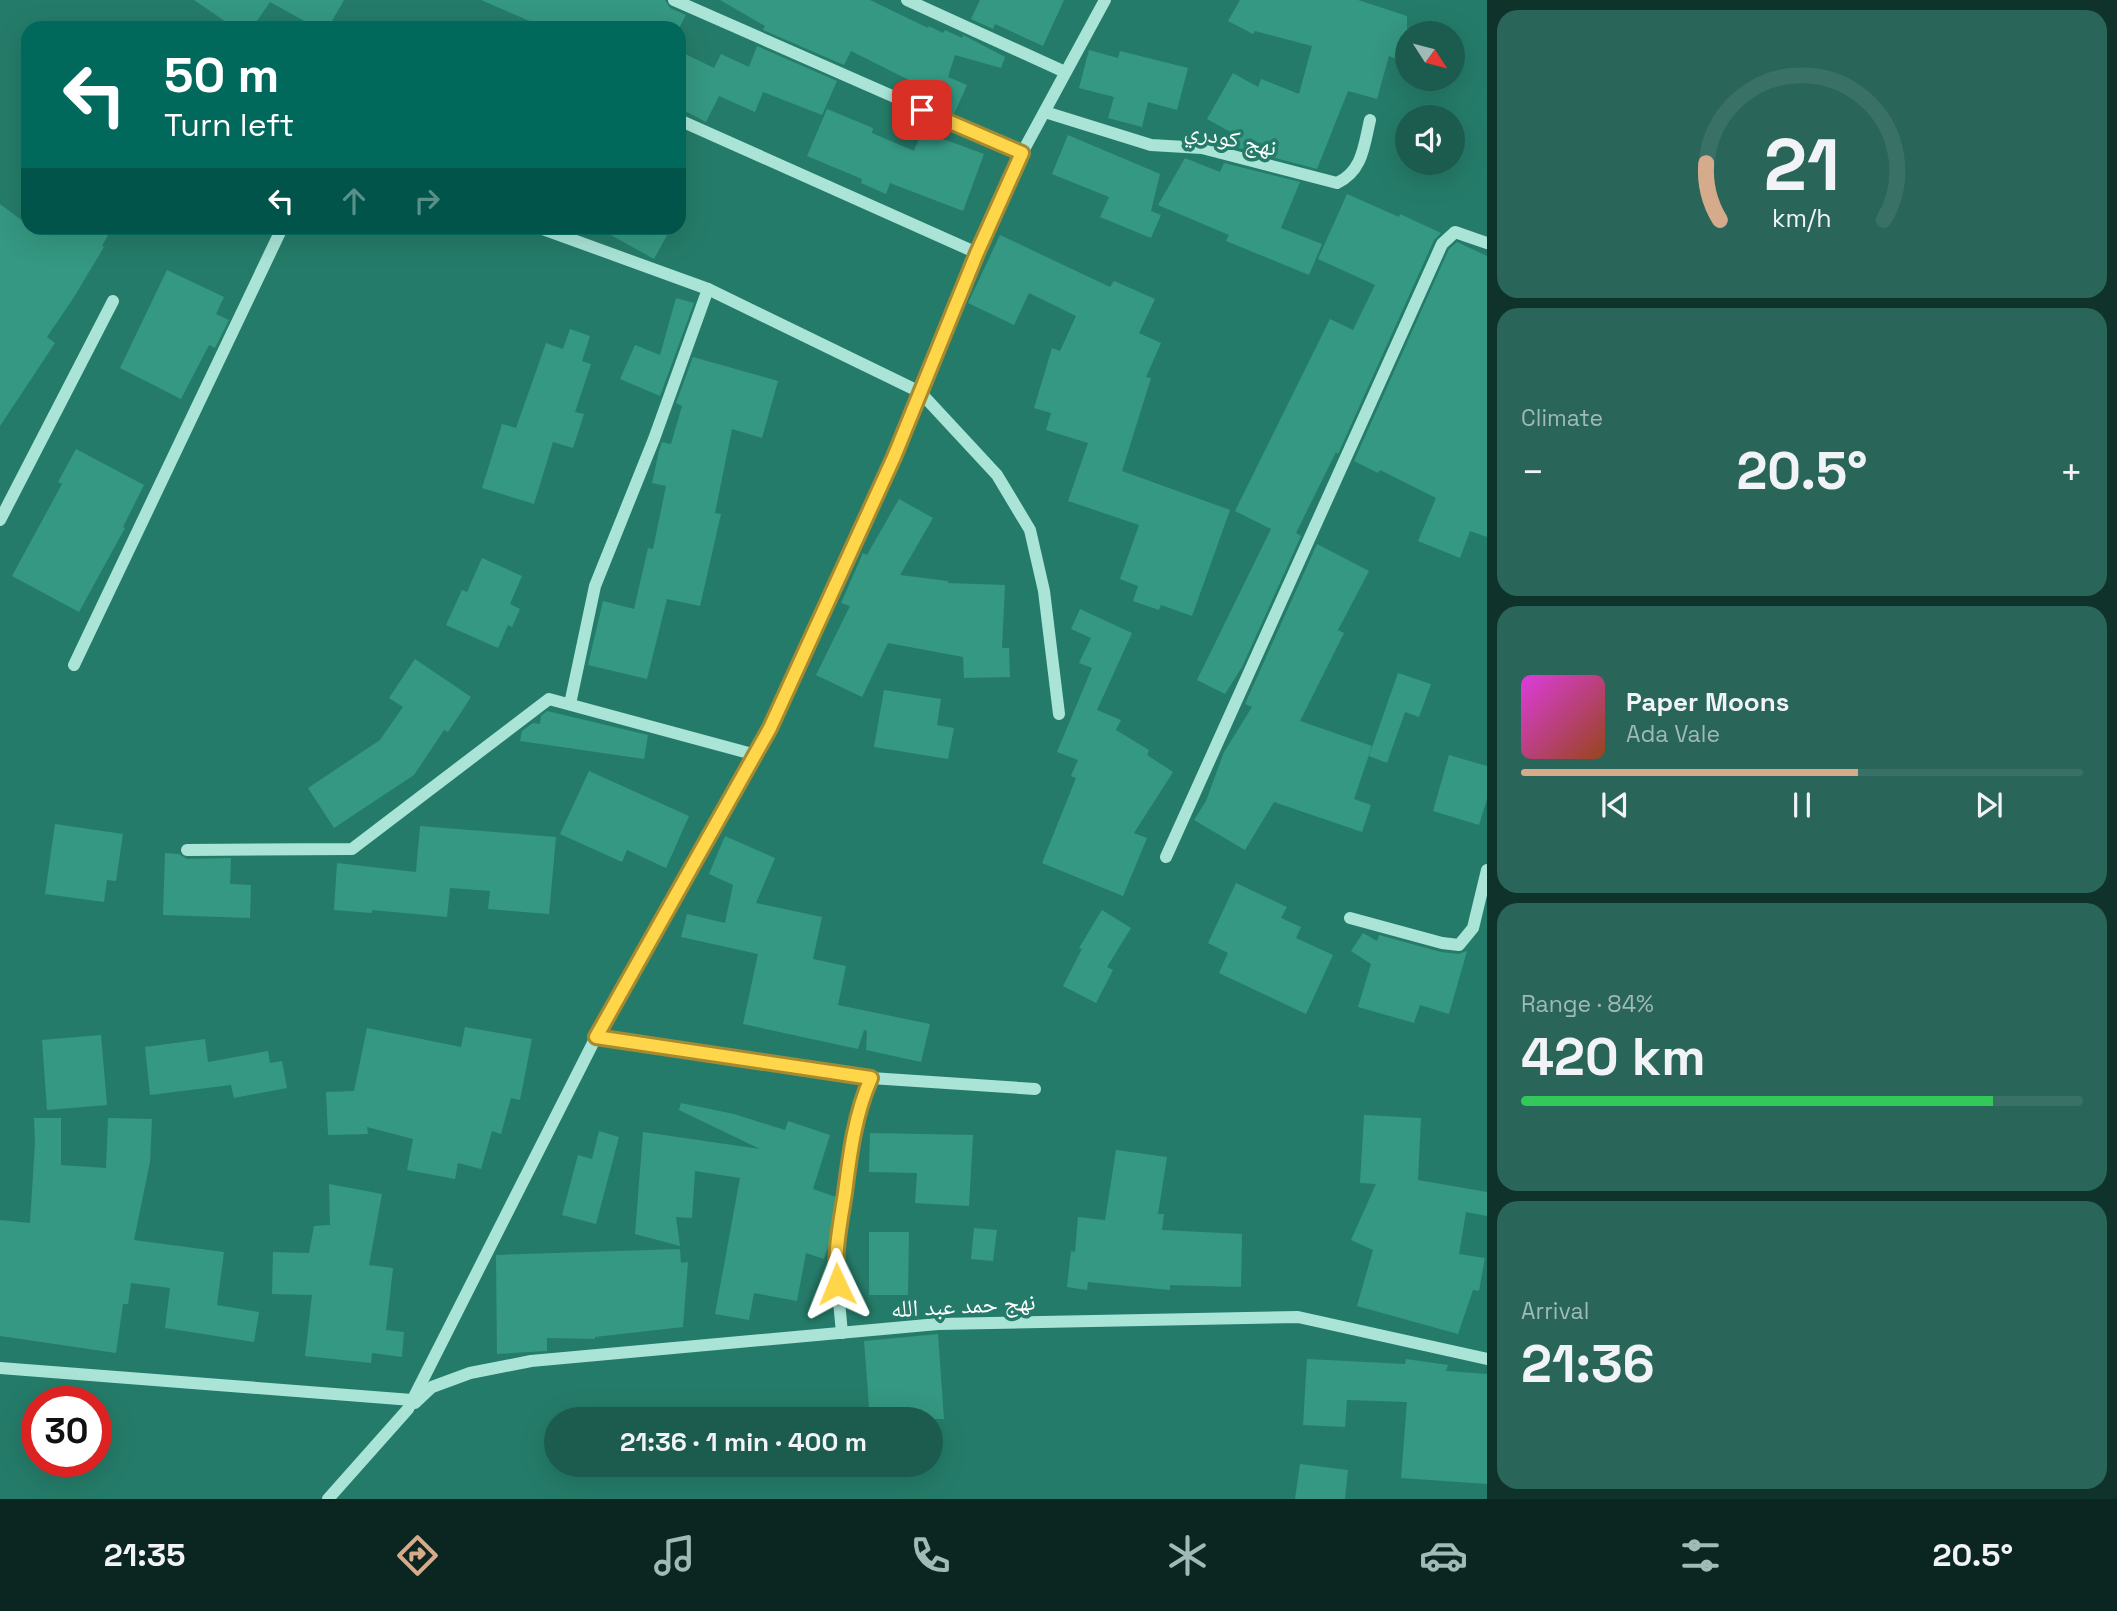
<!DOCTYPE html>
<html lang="en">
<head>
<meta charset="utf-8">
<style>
  body { margin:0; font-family:"Space Grotesk","Noto Naskh Arabic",sans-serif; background:#296559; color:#f1f3f6; height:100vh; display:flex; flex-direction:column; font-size:26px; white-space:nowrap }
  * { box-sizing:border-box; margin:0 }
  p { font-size:23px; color:#a0bab7 }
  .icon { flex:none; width:38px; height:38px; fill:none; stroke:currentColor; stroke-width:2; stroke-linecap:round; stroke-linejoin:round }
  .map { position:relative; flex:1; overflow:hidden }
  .panel { display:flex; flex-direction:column; gap:10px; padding:10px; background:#0f332b; width:630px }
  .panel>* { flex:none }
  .banner { position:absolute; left:21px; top:21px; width:665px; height:214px; border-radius:21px; box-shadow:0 7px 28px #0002; background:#00695c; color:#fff; overflow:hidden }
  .needle { width:46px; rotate:126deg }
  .buttons { position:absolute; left:1395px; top:21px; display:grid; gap:14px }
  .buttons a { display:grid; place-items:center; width:70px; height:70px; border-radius:50%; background:#1c5c4f; box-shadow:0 7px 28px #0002; font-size:35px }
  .speed { position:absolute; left:21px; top:1386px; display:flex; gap:14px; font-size:35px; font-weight:700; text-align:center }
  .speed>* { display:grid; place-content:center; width:91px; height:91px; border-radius:50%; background:#1c5c4f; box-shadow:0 7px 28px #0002; line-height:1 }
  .speed .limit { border:10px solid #d22; background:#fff; color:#111 }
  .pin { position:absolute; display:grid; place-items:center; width:60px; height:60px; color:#fff; margin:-30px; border-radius:14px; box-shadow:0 4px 10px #0006 }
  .me { position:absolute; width:77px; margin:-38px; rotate:358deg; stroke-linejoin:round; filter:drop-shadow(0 0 5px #0008) }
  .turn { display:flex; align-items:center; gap:24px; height:147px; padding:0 28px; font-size:32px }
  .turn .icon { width:91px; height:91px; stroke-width:2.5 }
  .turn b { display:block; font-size:49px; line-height:60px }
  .lanes { display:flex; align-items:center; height:66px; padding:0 28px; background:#0003; justify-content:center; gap:35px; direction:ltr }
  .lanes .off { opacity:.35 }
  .big { font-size:52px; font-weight:700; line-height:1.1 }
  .panel .card { flex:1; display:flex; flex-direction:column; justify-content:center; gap:10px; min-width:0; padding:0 24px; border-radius:21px; background:#296559 }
  .panel .dial { align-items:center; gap:0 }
  .dial svg { height:182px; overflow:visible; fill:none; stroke:#3a7166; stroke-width:7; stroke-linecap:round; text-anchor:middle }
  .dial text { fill:#f1f3f6; stroke:none }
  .song { display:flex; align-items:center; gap:21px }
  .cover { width:84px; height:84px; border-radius:10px; background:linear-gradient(135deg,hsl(300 70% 55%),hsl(20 70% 35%)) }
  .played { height:7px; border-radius:4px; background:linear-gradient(90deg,#d6ab8b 60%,#3a7166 60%) }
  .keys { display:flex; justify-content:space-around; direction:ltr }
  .heat { display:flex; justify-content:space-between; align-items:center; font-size:38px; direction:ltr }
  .charge { height:10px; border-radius:5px; background:linear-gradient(90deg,#34c759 84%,#3a7166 0) }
  .trip { position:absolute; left:544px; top:1407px; width:399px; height:70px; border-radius:35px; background:#1c5c4f; box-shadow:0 7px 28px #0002; font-weight:700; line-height:70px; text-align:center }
  .tab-bar { display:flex; height:112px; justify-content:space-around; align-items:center; background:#0b2520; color:#a0bab7 }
  .tab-bar .icon { width:49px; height:49px }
  .tab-bar .on { color:#d6ab8b }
  .tab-bar b { font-size:32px; color:#f1f3f6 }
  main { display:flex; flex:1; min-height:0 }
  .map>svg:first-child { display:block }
  .building { fill:#359882 }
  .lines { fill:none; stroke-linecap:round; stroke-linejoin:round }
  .minor { stroke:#a9e4d7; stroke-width:12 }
  .route-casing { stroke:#a68a30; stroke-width:18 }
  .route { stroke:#ffd54a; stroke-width:12 }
  .labels { text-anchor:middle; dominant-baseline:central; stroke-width:7; stroke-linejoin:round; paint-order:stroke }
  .street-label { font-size:24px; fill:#fff; stroke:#257b69 }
</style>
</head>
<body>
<main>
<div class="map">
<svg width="1487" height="1499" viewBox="0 0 1487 1499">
  <rect width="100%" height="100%" fill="#257b69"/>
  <g class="building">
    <path d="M 194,0 L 344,0 L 328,28 L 317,28 L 270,2 L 252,28 L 235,28 Z"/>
    <path d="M 481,0 L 665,0 L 670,8 L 686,15 L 679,28 L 546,28 Z"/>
    <path d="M 720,0 L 870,0 L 928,28 L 929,26 L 943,33 L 945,30 L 962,38 L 963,35 L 1005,57 L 1001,68 L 955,55 L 948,77 L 967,85 L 954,114 L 932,104 L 934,97 L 917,90 L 919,85 L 851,51 L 844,65 L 763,30 L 765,26 Z"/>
    <path d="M 980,0 L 1064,0 L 1043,46 L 995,24 L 993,29 L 971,19 Z"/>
    <path d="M 1240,0 L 1358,0 L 1407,16 L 1407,63 L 1389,56 L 1377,99 L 1348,91 L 1317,169 L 1231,146 L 1236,135 L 1207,119 L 1233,73 L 1258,87 L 1261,79 L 1299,94 L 1312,46 L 1255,31 L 1253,34 L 1228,21 Z"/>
    <path d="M 757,46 L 837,81 L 822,115 L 763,92 L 755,112 L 719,96 L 706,122 L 679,108 L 679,51 L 714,68 L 721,54 L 749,67 Z"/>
    <path d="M 1089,50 L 1118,58 L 1120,51 L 1188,68 L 1177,110 L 1148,102 L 1142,127 L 1108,118 L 1114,97 L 1079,88 Z"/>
    <path d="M 827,109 L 873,128 L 872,133 L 914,151 L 926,120 L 947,130 L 943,139 L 984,154 L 963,211 L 890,183 L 886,194 L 861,183 L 862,179 L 807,156 Z"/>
    <path d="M 1068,135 L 1160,174 L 1151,211 L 1161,215 L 1151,238 L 1100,217 L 1109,197 L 1052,174 Z"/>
    <path d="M 1185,158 L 1220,172 L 1224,163 L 1300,182 L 1281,228 L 1322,244 L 1309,275 L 1226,241 L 1229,235 L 1158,205 Z"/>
    <path d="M 1347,194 L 1399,217 L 1400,214 L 1441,233 L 1434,240 L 1338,454 L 1336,452 L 1296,533 L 1301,536 L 1242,667 L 1225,694 L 1197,680 L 1271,529 L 1235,511 L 1330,319 L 1353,330 L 1375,285 L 1318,259 Z"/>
    <path d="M 0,204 L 28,225 L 28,228 L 112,228 L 102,246 L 104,247 L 74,297 L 47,337 L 55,343 L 0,426 Z"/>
    <path d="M 598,228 L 671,228 L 654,259 Z"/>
    <path d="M 1000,235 L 1110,287 L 1114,281 L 1155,299 L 1139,333 L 1161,343 L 1146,377 L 1151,378 L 1122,471 L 1230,510 L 1192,616 L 1161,605 L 1159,610 L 1133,601 L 1138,586 L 1120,579 L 1139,525 L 1068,501 L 1088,443 L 1046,430 L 1051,413 L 1034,408 L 1052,348 L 1060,351 L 1076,316 L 1029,293 L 1014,325 L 968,303 Z"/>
    <path d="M 1457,242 L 1487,256 L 1487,537 L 1470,531 L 1460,558 L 1418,541 L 1436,498 L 1380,470 L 1378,473 L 1354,461 L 1449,249 Z"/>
    <path d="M 167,270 L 224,297 L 216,314 L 229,320 L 215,348 L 209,345 L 181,399 L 120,368 Z"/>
    <path d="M 676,298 L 694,303 L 660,396 L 620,379 L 635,345 L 660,355 Z"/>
    <path d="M 570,329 L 590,336 L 582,361 L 591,364 L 575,412 L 584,414 L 573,448 L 553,442 L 534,504 L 482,488 L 502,424 L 516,428 L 546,343 L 563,349 Z"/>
    <path d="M 693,357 L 778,381 L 762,438 L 732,429 L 715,513 L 721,514 L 700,606 L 667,599 L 647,679 L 588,665 L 603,601 L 634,609 L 648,548 L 653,549 L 666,486 L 652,483 L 659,451 L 662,442 L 671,444 L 682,406 L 676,403 Z"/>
    <path d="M 76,449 L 144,485 L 123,527 L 125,528 L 79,612 L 12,576 L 62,484 L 58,482 Z"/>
    <path d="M 899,499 L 933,518 L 900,575 L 948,581 L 948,583 L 1005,585 L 1002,648 L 1009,648 L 1010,677 L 964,678 L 963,657 L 888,643 L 862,697 L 816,675 L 850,606 L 841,603 L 863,553 L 867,555 Z"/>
    <path d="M 1317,544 L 1369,571 L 1338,630 L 1344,633 L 1300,721 L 1372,746 L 1354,799 L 1371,805 L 1362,832 L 1274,802 L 1245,850 L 1194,820 L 1206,801 L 1224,752 L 1252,707 L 1245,704 Z"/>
    <path d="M 482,558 L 522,576 L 510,604 L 520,609 L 512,627 L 508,625 L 498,648 L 446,625 L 462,590 L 467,592 Z"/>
    <path d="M 1080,609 L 1132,633 L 1097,710 L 1121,720 L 1116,730 L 1149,750 L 1147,755 L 1173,772 L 1134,833 L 1147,838 L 1123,896 L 1042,863 L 1076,778 L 1071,776 L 1078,760 L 1057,752 L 1092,668 L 1079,663 L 1091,638 L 1071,629 Z"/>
    <path d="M 415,659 L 471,697 L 448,732 L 444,730 L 414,775 L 334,828 L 308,788 L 380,740 L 403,707 L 389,698 Z"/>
    <path d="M 1398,673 L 1431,684 L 1419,717 L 1405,712 L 1387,763 L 1369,756 Z"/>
    <path d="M 884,690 L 941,699 L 937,725 L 954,728 L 948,759 L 874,747 Z"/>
    <path d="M 547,711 L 648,735 L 644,759 L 520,741 L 522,731 L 533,723 L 540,724 L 541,716 Z"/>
    <path d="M 1449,755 L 1487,766 L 1487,799 L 1479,825 L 1433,811 Z"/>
    <path d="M 589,771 L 689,816 L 666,868 L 627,850 L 622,862 L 560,834 Z"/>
    <path d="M 55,824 L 123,834 L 116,881 L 107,880 L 104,902 L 45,894 Z"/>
    <path d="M 420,826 L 556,837 L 549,914 L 488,909 L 490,891 L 450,888 L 447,917 L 372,910 L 372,913 L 334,910 L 337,863 L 416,872 Z"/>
    <path d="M 725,836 L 775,858 L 756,903 L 822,917 L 813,959 L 846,966 L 838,1005 L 930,1024 L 921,1062 L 866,1050 L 867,1031 L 864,1030 L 858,1049 L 743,1024 L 758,954 L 681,937 L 687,914 L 725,923 L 733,885 L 709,874 Z"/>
    <path d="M 165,853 L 179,854 L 187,859 L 231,858 L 230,884 L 251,885 L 250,918 L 163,915 Z"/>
    <path d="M 1236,883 L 1287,907 L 1281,918 L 1301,927 L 1296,938 L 1333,955 L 1306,1014 L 1219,973 L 1228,953 L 1208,943 Z"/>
    <path d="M 1102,910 L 1131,928 L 1107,967 L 1113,970 L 1096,1003 L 1063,986 L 1082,949 L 1079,948 Z"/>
    <path d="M 1363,933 L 1377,941 L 1379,935 L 1441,952 L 1458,954 L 1467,951 L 1449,1014 L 1420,1005 L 1414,1023 L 1358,1007 L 1371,964 L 1351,951 Z"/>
    <path d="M 465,1027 L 532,1039 L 520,1100 L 511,1098 L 501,1134 L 492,1131 L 481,1169 L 458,1163 L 455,1179 L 407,1170 L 413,1139 L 367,1127 L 368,1134 L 328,1135 L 326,1092 L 354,1091 L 367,1028 L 461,1047 Z"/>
    <path d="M 101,1035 L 107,1105 L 47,1110 L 42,1040 Z"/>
    <path d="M 205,1039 L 208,1062 L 268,1051 L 270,1063 L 282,1061 L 287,1088 L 234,1098 L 231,1085 L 150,1095 L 145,1047 Z"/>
    <path d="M 681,1103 L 734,1114 L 785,1130 L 788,1121 L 830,1135 L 813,1189 L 836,1197 L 829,1244 L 824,1259 L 806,1253 L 797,1301 L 754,1293 L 749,1320 L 715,1314 L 740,1178 L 695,1171 L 692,1218 L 676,1217 L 680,1246 L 635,1234 L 643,1132 L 760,1149 L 679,1110 Z"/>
    <path d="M 1364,1115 L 1421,1118 L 1418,1180 L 1487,1192 L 1487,1216 L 1466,1212 L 1459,1254 L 1485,1258 L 1479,1291 L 1473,1290 L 1458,1334 L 1357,1306 L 1373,1250 L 1351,1240 L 1376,1184 L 1360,1183 Z"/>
    <path d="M 34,1118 L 61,1118 L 61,1165 L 106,1168 L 108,1118 L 152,1119 L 150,1162 L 134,1240 L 224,1252 L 217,1305 L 259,1312 L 254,1342 L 165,1328 L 170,1288 L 131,1283 L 128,1304 L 123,1304 L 116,1353 L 0,1336 L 0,1220 L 30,1223 L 35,1143 Z"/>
    <path d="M 599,1131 L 619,1137 L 596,1224 L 562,1215 L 578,1155 L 592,1159 Z"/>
    <path d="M 870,1133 L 973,1135 L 969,1206 L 915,1203 L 917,1173 L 869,1172 Z"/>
    <path d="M 1116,1150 L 1167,1157 L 1158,1214 L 1164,1214 L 1162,1230 L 1242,1234 L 1241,1287 L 1170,1285 L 1170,1290 L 1088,1282 L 1087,1290 L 1067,1287 L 1071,1251 L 1075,1252 L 1078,1217 L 1105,1220 Z"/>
    <path d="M 329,1184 L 382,1194 L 369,1265 L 393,1268 L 386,1330 L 404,1332 L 402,1357 L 372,1353 L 371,1363 L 305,1356 L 312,1295 L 272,1294 L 273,1252 L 309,1253 L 314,1226 L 330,1225 Z"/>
    <path d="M 974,1228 L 997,1230 L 993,1261 L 971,1259 Z"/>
    <path d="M 869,1232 L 909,1232 L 908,1295 L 869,1295 Z"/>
    <path d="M 680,1249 L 681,1263 L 688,1262 L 683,1327 L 595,1337 L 595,1339 L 547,1338 L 547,1351 L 497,1354 L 496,1255 Z"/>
    <path d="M 938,1334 L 944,1419 L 870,1419 L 864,1341 Z"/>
    <path d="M 1307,1359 L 1405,1364 L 1406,1359 L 1448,1365 L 1446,1371 L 1487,1374 L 1487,1484 L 1401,1478 L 1407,1402 L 1347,1400 L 1345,1427 L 1303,1425 Z"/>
    <path d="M 1300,1464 L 1348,1470 L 1345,1499 L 1295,1499 Z"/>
  </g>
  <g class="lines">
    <g class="minor">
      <path d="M 674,0 L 1022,153"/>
      <path d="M 907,0 L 1065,72"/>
      <path d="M 1045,112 L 1151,145 L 1202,148 L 1337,183 C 1363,171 1364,145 1370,120"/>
      <path d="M 679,120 L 977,253"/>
      <path d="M 540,228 L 708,289 L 920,392 L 997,475 L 1030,530 L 1044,591 L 1059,714"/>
      <path d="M 0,520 L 113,301"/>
      <path d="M 74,665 L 282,228"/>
      <path d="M 570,704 L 595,586 L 654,439 L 708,289"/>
      <path d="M 187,850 L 352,849 L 549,699 L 756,755"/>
      <path d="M 1166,857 L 1442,244 L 1455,232 L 1487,243"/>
      <path d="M 1350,918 L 1442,943 L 1459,945 L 1473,928 L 1487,870"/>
      <path d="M 596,1037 L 871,1078 L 1035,1089"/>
      <path d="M 842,1333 L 835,1259 L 859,1105 L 871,1078"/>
      <path d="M 0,1368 L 412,1400"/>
      <path d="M 415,1403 L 432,1387 L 470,1373 L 531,1361 L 938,1324 L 1298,1317 L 1487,1359"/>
      <path d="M 328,1499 L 408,1409 L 596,1037 L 770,728 L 894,457 L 977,253 L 1022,153 L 1105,0"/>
    </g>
  </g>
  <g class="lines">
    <g class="route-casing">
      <path id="route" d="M 837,1284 C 834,1253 840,1224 845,1193 C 850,1153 855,1114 871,1078 L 596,1037 L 770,728 L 894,457 L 977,253 L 1022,153 L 922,110"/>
    </g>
    <use href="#route" class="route"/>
  </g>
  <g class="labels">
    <g class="street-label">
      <text transform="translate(1231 138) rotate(12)">نهج كودري</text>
      <text transform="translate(963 1305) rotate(-3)">نهج حمد عبد الله</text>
    </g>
  </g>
</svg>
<div class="buttons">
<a><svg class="needle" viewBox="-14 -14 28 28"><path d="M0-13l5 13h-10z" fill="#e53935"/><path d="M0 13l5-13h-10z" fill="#a0bab7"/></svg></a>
<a><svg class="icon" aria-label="sound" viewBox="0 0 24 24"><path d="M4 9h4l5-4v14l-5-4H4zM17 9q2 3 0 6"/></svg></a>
</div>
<div class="speed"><div class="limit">30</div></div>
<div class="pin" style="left:922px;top:110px;background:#d93025"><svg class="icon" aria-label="arrive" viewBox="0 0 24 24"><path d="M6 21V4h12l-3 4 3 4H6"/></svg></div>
<svg class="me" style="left:837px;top:1284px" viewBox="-20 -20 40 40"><path d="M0-17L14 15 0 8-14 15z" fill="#ffd54a" stroke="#fff" stroke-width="4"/></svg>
<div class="trip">21:36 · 1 min · 400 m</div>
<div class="banner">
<div class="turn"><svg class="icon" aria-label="left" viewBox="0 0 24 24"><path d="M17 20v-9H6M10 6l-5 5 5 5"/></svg><div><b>50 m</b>Turn left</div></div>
<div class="lanes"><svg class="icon" aria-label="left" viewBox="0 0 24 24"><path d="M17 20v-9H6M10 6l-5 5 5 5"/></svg><svg class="icon off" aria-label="ahead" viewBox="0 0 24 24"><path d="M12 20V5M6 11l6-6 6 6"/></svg><svg class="icon off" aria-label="right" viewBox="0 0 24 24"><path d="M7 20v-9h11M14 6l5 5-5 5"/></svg></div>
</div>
</div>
<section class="panel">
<div class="card dial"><svg viewBox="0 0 100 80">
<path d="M14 69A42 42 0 1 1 86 69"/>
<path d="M14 69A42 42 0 0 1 8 44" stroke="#d6ab8b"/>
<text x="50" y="56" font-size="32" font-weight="700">21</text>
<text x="50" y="72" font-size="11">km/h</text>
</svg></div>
<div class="card"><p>Climate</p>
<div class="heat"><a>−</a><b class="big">20.5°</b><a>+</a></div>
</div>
<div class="card">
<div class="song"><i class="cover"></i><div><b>Paper Moons</b><p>Ada Vale</p></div></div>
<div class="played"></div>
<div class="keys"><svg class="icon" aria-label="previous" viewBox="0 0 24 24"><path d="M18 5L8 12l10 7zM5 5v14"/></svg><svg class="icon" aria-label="pause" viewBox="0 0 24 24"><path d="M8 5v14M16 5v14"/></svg><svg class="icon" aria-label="next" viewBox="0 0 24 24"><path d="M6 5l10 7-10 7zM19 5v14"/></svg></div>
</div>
<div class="card"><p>Range · 84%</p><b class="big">420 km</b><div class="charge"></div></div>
<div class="card"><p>Arrival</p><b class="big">21:36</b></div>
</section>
</main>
<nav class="tab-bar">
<b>21:35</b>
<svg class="icon on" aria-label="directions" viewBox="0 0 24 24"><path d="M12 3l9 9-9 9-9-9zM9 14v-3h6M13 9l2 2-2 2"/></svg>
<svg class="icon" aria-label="music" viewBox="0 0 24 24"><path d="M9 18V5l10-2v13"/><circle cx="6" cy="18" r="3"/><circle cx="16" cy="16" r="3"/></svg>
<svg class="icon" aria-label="phone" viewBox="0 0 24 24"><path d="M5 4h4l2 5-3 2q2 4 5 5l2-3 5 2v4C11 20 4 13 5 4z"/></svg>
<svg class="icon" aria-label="climate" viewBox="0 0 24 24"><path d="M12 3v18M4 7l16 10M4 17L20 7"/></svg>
<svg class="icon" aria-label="car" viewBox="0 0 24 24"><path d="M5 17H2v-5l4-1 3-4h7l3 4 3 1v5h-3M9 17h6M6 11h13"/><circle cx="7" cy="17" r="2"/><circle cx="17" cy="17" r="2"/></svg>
<svg class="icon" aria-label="filters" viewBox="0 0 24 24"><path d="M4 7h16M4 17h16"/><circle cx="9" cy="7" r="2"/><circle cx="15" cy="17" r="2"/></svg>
<b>20.5°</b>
</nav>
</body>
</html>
